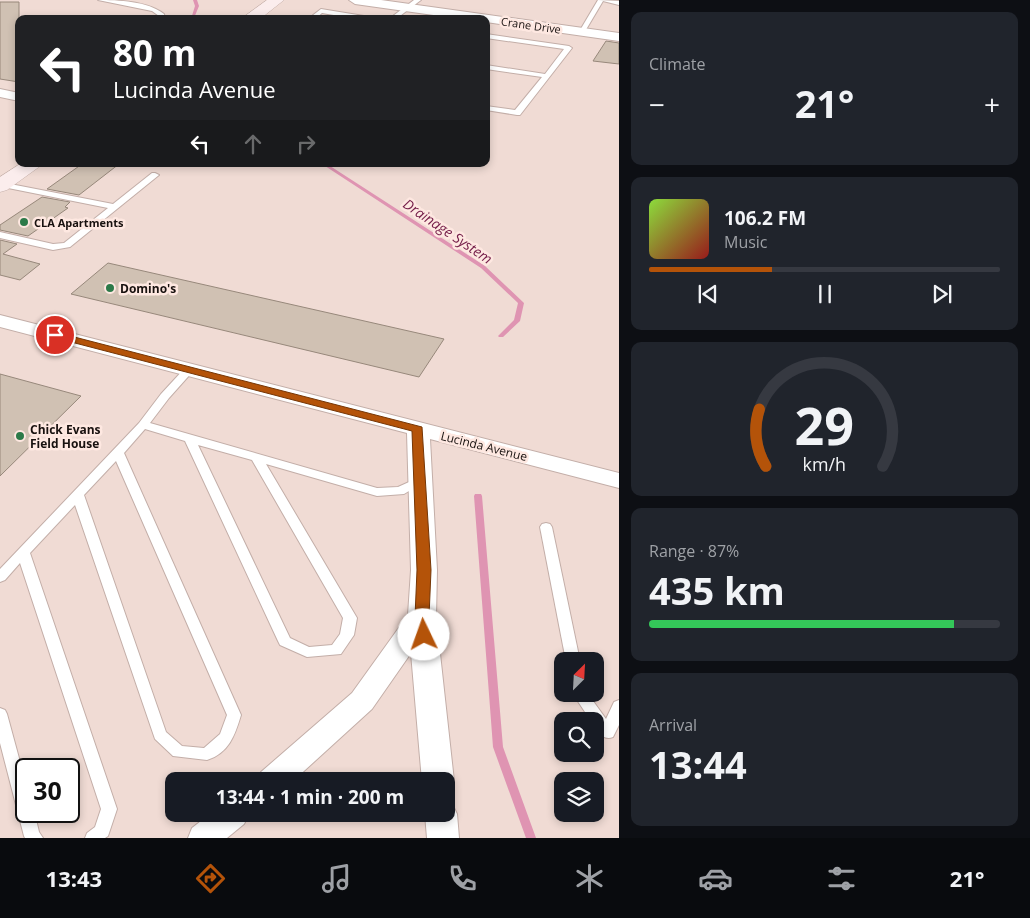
<!DOCTYPE html>
<html lang="en">
<head>
<meta charset="utf-8">
<style>
  body { margin:0; font-family:"Open Sans",sans-serif; background:#20242c; color:#f1f3f6; height:100vh; display:flex; flex-direction:column; font-size:19px; white-space:nowrap }
  * { box-sizing:border-box; margin:0 }
  p { font-size:16px; color:#9ea1a6 }
  .icon { flex:none; width:28px; height:28px; fill:none; stroke:currentColor; stroke-width:2; stroke-linecap:round; stroke-linejoin:round }
  .map { position:relative; flex:1; overflow:hidden }
  .panel { display:flex; flex-direction:column; gap:12px; padding:12px; background:#0d0f14; width:411px }
  .panel>* { flex:none }
  .guide { position:absolute; left:15px; top:15px; width:475px; height:152px; border-radius:10px; box-shadow:0 2px 8px #0003; background:#202124; color:#fff; overflow:hidden }
  .needle { width:32px; rotate:24deg }
  .controls { position:absolute; left:554px; top:652px; display:grid; gap:10px }
  .controls a { display:grid; place-items:center; width:50px; height:50px; border-radius:10px; background:#171b24; box-shadow:0 2px 8px #0003; font-size:25px }
  .speed { position:absolute; left:15px; top:758px; display:flex; gap:10px; font-size:25px; font-weight:700; text-align:center }
  .speed>* { display:grid; place-content:center; width:65px; height:65px; border-radius:50%; background:#171b24; box-shadow:0 2px 8px #0003; line-height:1 }
  .speed .limit { border:2px solid #111; border-radius:8px; background:#fff; color:#111 }
  .pin { position:absolute; display:grid; place-items:center; width:42px; height:42px; color:#fff; margin:-21px; border:2px solid #fff; border-radius:50%; box-shadow:0 1px 5px #0007 }
  .me { position:absolute; width:55px; margin:-28px; rotate:357deg; stroke-linejoin:round; filter:drop-shadow(0 0 4px #0008) }
  .turn { display:flex; align-items:center; gap:18px; height:105px; padding:0 15px; font-size:22px }
  .turn .icon { width:65px; height:65px; stroke-width:2.5 }
  .turn b { display:block; font-size:35px; line-height:42px }
  .lanes { display:flex; align-items:center; height:48px; padding:0 15px; background:#0003; justify-content:center; gap:25px; direction:ltr }
  .lanes .off { opacity:.35 }
  .big { font-size:38px; font-weight:700; line-height:1.1 }
  .panel .widget { flex:1; display:flex; flex-direction:column; justify-content:center; gap:8px; min-width:0; padding:0 18px; border-radius:10px; background:#20242c }
  .panel .dial { align-items:center; gap:0 }
  .dial svg { height:130px; overflow:visible; fill:none; stroke:#363941; stroke-width:7; stroke-linecap:round; text-anchor:middle }
  .dial text { fill:#f1f3f6; stroke:none }
  .song { display:flex; align-items:center; gap:15px }
  .cover { width:60px; height:60px; border-radius:8px; background:linear-gradient(135deg,hsl(90 70% 55%),hsl(0 70% 35%)) }
  .played { height:5px; border-radius:2px; background:linear-gradient(90deg,#b45309 35%,#363941 35%) }
  .keys { display:flex; justify-content:space-around; direction:ltr }
  .heat { display:flex; justify-content:space-between; align-items:center; font-size:28px; direction:ltr }
  .charge { height:8px; border-radius:4px; background:linear-gradient(90deg,#34c759 87%,#363941 0) }
  .trip { position:absolute; left:165px; top:772px; width:290px; height:50px; border-radius:10px; background:#171b24; box-shadow:0 2px 8px #0003; font-weight:700; line-height:50px; text-align:center }
  .menu { display:flex; height:80px; justify-content:space-around; align-items:center; background:#090b0e; color:#9ea1a6 }
  .menu .icon { width:35px; height:35px }
  .menu .selected { color:#b45309 }
  .menu b { font-size:22px; color:#f1f3f6 }
  main { display:flex; flex:1; min-height:0 }
  .map>svg:first-child { display:block }
  .lines { fill:none; stroke-linecap:round; stroke-linejoin:round }
  .stream { fill:#df94b2; fill-rule:evenodd }
  .building { fill:#d0c1b3; stroke:#97887b }
  .lane-casing { stroke:#c3aea8; stroke-width:2 }
  .street-casing { stroke:#c3aea8; stroke-width:2 }
  .secondary-casing { stroke:#c3aea8; stroke-width:1 }
  .lane { fill:#fff; fill-rule:evenodd }
  .street { fill:#fff; fill-rule:evenodd }
  .secondary { fill:#fbeded; fill-rule:evenodd }
  .route { fill:#b45309; stroke:#753606 }
  .poi-dot { fill:#2c7a49; stroke:#fee8e1; stroke-width:2 }
  .labels { text-anchor:middle; dominant-baseline:central; stroke-width:5; stroke-linejoin:round; paint-order:stroke }
  .far-street-label { font-size:11px; fill:#18110f; stroke:#fee8e1 }
  .far-poi-label { font-size:11px; font-weight:bold; fill:#18110f; stroke:#fee8e1; text-anchor:start }
  .poi-label { font-size:12px; font-weight:bold; fill:#18110f; stroke:#fee8e1; text-anchor:start }
  .street-label { font-size:12px; fill:#18110f; stroke:#fee8e1 }
  .water-label { font-size:14px; font-style:italic; fill:#76204b; stroke:#fee8e1 }
</style>
</head>
<body>
<main>
<div class="map">
<svg width="619" height="838" viewBox="0 0 619 838">
  <rect width="100%" height="100%" fill="#f0dbd4"/>
  <g class="lines">
    <g class="stream">
      <path d="M 193,0 L 197,0 L 199,6 L 194,18 L 191,19 L 195,6 Z"/>
      <path d="M 322,164 L 327,164 L 485,266 L 524,303 L 520,321 L 503,337 L 499,337 L 498,336 L 514,320 L 518,303 L 481,268 Z"/>
      <path d="M 475,494 L 481,494 L 482,496 L 503,747 L 536,838 L 526,838 L 493,747 L 474,496 Z"/>
    </g>
  </g>
  <g class="building">
    <path d="M 0,2 L 19,2 L 19,82 L 0,79 Z"/>
    <path d="M 606,41 L 619,43 L 619,64 L 593,61 Z"/>
    <path d="M 82,164 L 119,164 L 79,195 L 47,189 Z"/>
    <path d="M 42,197 L 70,202 L 65,207 L 68,208 L 28,236 L 0,230 L 0,225 Z"/>
    <path d="M 0,240 L 17,244 L 3,254 L 40,264 L 20,280 L 0,275 Z"/>
    <path d="M 108,263 L 444,339 L 419,377 L 71,294 Z"/>
    <path d="M 0,374 L 81,396 L 0,476 Z"/>
  </g>
  <g class="lines">
    <g class="lane-casing">
      <g id="lane">
        <path d="M 98,0 C 118,0 148,1 164,14 L 165,19 L 159,19 L 159,16 L 152,11 Z"/>
        <path d="M 414,0 L 421,0 L 396,19 L 389,19 Z"/>
        <path d="M 598,0 L 619,1 L 619,5 L 603,1 L 584,33 L 580,33 L 579,32 Z"/>
        <path d="M 321,9 L 370,17 L 373,19 L 357,19 L 322,13 L 315,19 L 308,19 Z"/>
        <path d="M 486,34 L 569,46 L 572,48 L 520,115 L 517,115 L 486,110 L 486,106 L 515,110 L 542,77 L 486,69 L 486,65 L 545,74 L 564,49 L 486,38 Z"/>
        <path d="M 152,173 L 155,173 L 159,175 L 70,247 L 53,250 L 0,238 L 0,232 L 53,244 L 64,243 L 108,208 L 3,187 L 0,186 L 0,182 L 113,204 Z"/>
        <path d="M 189,367 L 194,370 L 169,398 L 150,423 L 377,488 L 398,487 L 418,478 L 424,482 L 404,494 L 377,496 L 266,464 L 357,618 L 354,635 L 341,654 L 307,657 L 280,645 L 278,641 L 185,441 L 145,429 L 124,453 L 241,715 C 235,735 229,753 207,760 L 173,756 L 155,739 L 75,505 L 30,553 L 117,809 L 108,836 L 105,838 L 85,838 L 87,833 L 95,827 L 101,809 L 20,563 L 5,580 L 0,582 L 0,569 L 139,423 L 161,394 L 185,368 ZM 198,445 L 252,460 L 343,618 L 340,634 L 332,645 L 309,647 L 290,638 ZM 116,461 L 227,715 L 220,734 L 204,748 L 182,746 L 166,732 L 84,495 Z"/>
        <path d="M 546,523 L 550,524 L 552,527 L 580,661 L 566,661 L 540,527 L 542,524 Z"/>
        <path d="M 573,694 L 588,694 L 606,719 L 614,702 L 619,700 L 619,725 L 613,737 C 603,741 595,731 595,721 L 591,721 Z"/>
        <path d="M 0,708 L 5,710 L 7,714 L 26,784 L 26,811 L 34,811 L 39,832 L 43,838 L 25,838 L 24,836 L 0,743 Z"/>
      </g>
    </g>
    <g class="street-casing">
      <g id="street">
        <path d="M 349,0 L 381,0 L 619,33 L 619,41 L 486,22 L 486,19 L 462,19 L 355,4 Z"/>
        <path d="M 0,89 L 19,93 L 19,101 L 0,97 Z"/>
        <path d="M 0,315 L 619,473 L 619,488 L 430,439 L 437,570 L 436,617 L 454,781 L 449,790 L 446,791 L 446,781 L 422,781 L 411,653 L 372,709 L 293,781 L 256,781 L 261,772 L 352,693 L 408,615 L 411,570 L 407,433 L 0,327 Z"/>
        <path d="M 446,802 L 452,804 L 457,814 L 459,838 L 427,838 L 425,814 L 446,814 Z"/>
        <path d="M 210,814 L 249,814 L 244,824 L 227,838 L 188,838 L 192,828 Z"/>
      </g>
    </g>
    <g class="secondary-casing">
      <g id="secondary">
        <path d="M 267,0 L 284,0 L 260,19 L 241,19 Z"/>
        <path d="M 20,164 L 43,164 L 7,190 L 0,192 L 0,177 Z"/>
      </g>
    </g>
    <use href="#lane" class="lane"/>
    <use href="#street" class="street"/>
    <use href="#secondary" class="secondary"/>
  </g>
  <path class="route" d="M 55,332 L 422,427 L 431,570 L 429,617 L 431,635 L 428,638 L 419,638 L 415,617 L 417,570 L 412,431 L 52,337 L 52,333 Z"/>
  <g class="poi-dot">
    <circle cx="24" cy="222" r="5"/>
    <circle cx="110" cy="288" r="5"/>
    <circle cx="20" cy="436" r="5"/>
  </g>
  <g class="labels">
    <g class="far-street-label">
      <text transform="translate(531 25) rotate(8)">Crane Drive</text>
    </g>
    <g class="far-poi-label">
      <text x="34" y="222">CLA Apartments</text>
    </g>
    <g class="poi-label">
      <text x="120" y="288">Domino's</text>
      <text x="30" y="429">Chick Evans<tspan x="30" dy="14">Field House</tspan></text>
    </g>
    <g class="street-label">
      <text transform="translate(484 446) rotate(14)">Lucinda Avenue</text>
    </g>
    <g class="water-label">
      <text transform="translate(448 231) rotate(34)">Drainage System</text>
    </g>
  </g>
</svg>
<div class="controls">
<a><svg class="needle" viewBox="-14 -14 28 28"><path d="M0-13l5 13h-10z" fill="#e53935"/><path d="M0 13l5-13h-10z" fill="#9ea1a6"/></svg></a>
<a><svg class="icon" aria-label="search" viewBox="0 0 24 24"><circle cx="10" cy="10" r="6"/><path d="M15 15l6 6"/></svg></a>
<a><svg class="icon" aria-label="layers" viewBox="0 0 24 24"><path d="M12 4l9 5-9 5-9-5zM3 14l9 5 9-5"/></svg></a>
</div>
<div class="speed"><div class="limit">30</div></div>
<div class="pin" style="left:55px;top:335px;background:#d93025"><svg class="icon" aria-label="arrive" viewBox="0 0 24 24"><path d="M6 21V4h12l-3 4 3 4H6"/></svg></div>
<svg class="me" style="left:424px;top:635px" viewBox="-20 -20 40 40"><circle r="19" fill="#fff"/><path d="M0-13L10 11 0 6-10 11z" fill="#b45309"/></svg>
<div class="trip">13:44 · 1 min · 200 m</div>
<div class="guide">
<div class="turn"><svg class="icon" aria-label="left" viewBox="0 0 24 24"><path d="M17 20v-9H6M10 6l-5 5 5 5"/></svg><div><b>80 m</b>Lucinda Avenue</div></div>
<div class="lanes"><svg class="icon" aria-label="left" viewBox="0 0 24 24"><path d="M17 20v-9H6M10 6l-5 5 5 5"/></svg><svg class="icon off" aria-label="ahead" viewBox="0 0 24 24"><path d="M12 20V5M6 11l6-6 6 6"/></svg><svg class="icon off" aria-label="right" viewBox="0 0 24 24"><path d="M7 20v-9h11M14 6l5 5-5 5"/></svg></div>
</div>
</div>
<section class="panel">
<div class="widget"><p>Climate</p>
<div class="heat"><a>−</a><b class="big">21°</b><a>+</a></div>
</div>
<div class="widget">
<div class="song"><i class="cover"></i><div><b>106.2 FM</b><p>Music</p></div></div>
<div class="played"></div>
<div class="keys"><svg class="icon" aria-label="previous" viewBox="0 0 24 24"><path d="M18 5L8 12l10 7zM5 5v14"/></svg><svg class="icon" aria-label="pause" viewBox="0 0 24 24"><path d="M8 5v14M16 5v14"/></svg><svg class="icon" aria-label="next" viewBox="0 0 24 24"><path d="M6 5l10 7-10 7zM19 5v14"/></svg></div>
</div>
<div class="widget dial"><svg viewBox="0 0 100 80">
<path d="M14 69A42 42 0 1 1 86 69"/>
<path d="M14 69A42 42 0 0 1 10 34" stroke="#b45309"/>
<text x="50" y="56" font-size="32" font-weight="700">29</text>
<text x="50" y="72" font-size="11">km/h</text>
</svg></div>
<div class="widget"><p>Range · 87%</p><b class="big">435 km</b><div class="charge"></div></div>
<div class="widget"><p>Arrival</p><b class="big">13:44</b></div>
</section>
</main>
<nav class="menu">
<b>13:43</b>
<svg class="icon selected" aria-label="directions" viewBox="0 0 24 24"><path d="M12 3l9 9-9 9-9-9zM9 14v-3h6M13 9l2 2-2 2"/></svg>
<svg class="icon" aria-label="music" viewBox="0 0 24 24"><path d="M9 18V5l10-2v13"/><circle cx="6" cy="18" r="3"/><circle cx="16" cy="16" r="3"/></svg>
<svg class="icon" aria-label="phone" viewBox="0 0 24 24"><path d="M5 4h4l2 5-3 2q2 4 5 5l2-3 5 2v4C11 20 4 13 5 4z"/></svg>
<svg class="icon" aria-label="climate" viewBox="0 0 24 24"><path d="M12 3v18M4 7l16 10M4 17L20 7"/></svg>
<svg class="icon" aria-label="car" viewBox="0 0 24 24"><path d="M5 17H2v-5l4-1 3-4h7l3 4 3 1v5h-3M9 17h6M6 11h13"/><circle cx="7" cy="17" r="2"/><circle cx="17" cy="17" r="2"/></svg>
<svg class="icon" aria-label="filters" viewBox="0 0 24 24"><path d="M4 7h16M4 17h16"/><circle cx="9" cy="7" r="2"/><circle cx="15" cy="17" r="2"/></svg>
<b>21°</b>
</nav>
</body>
</html>
